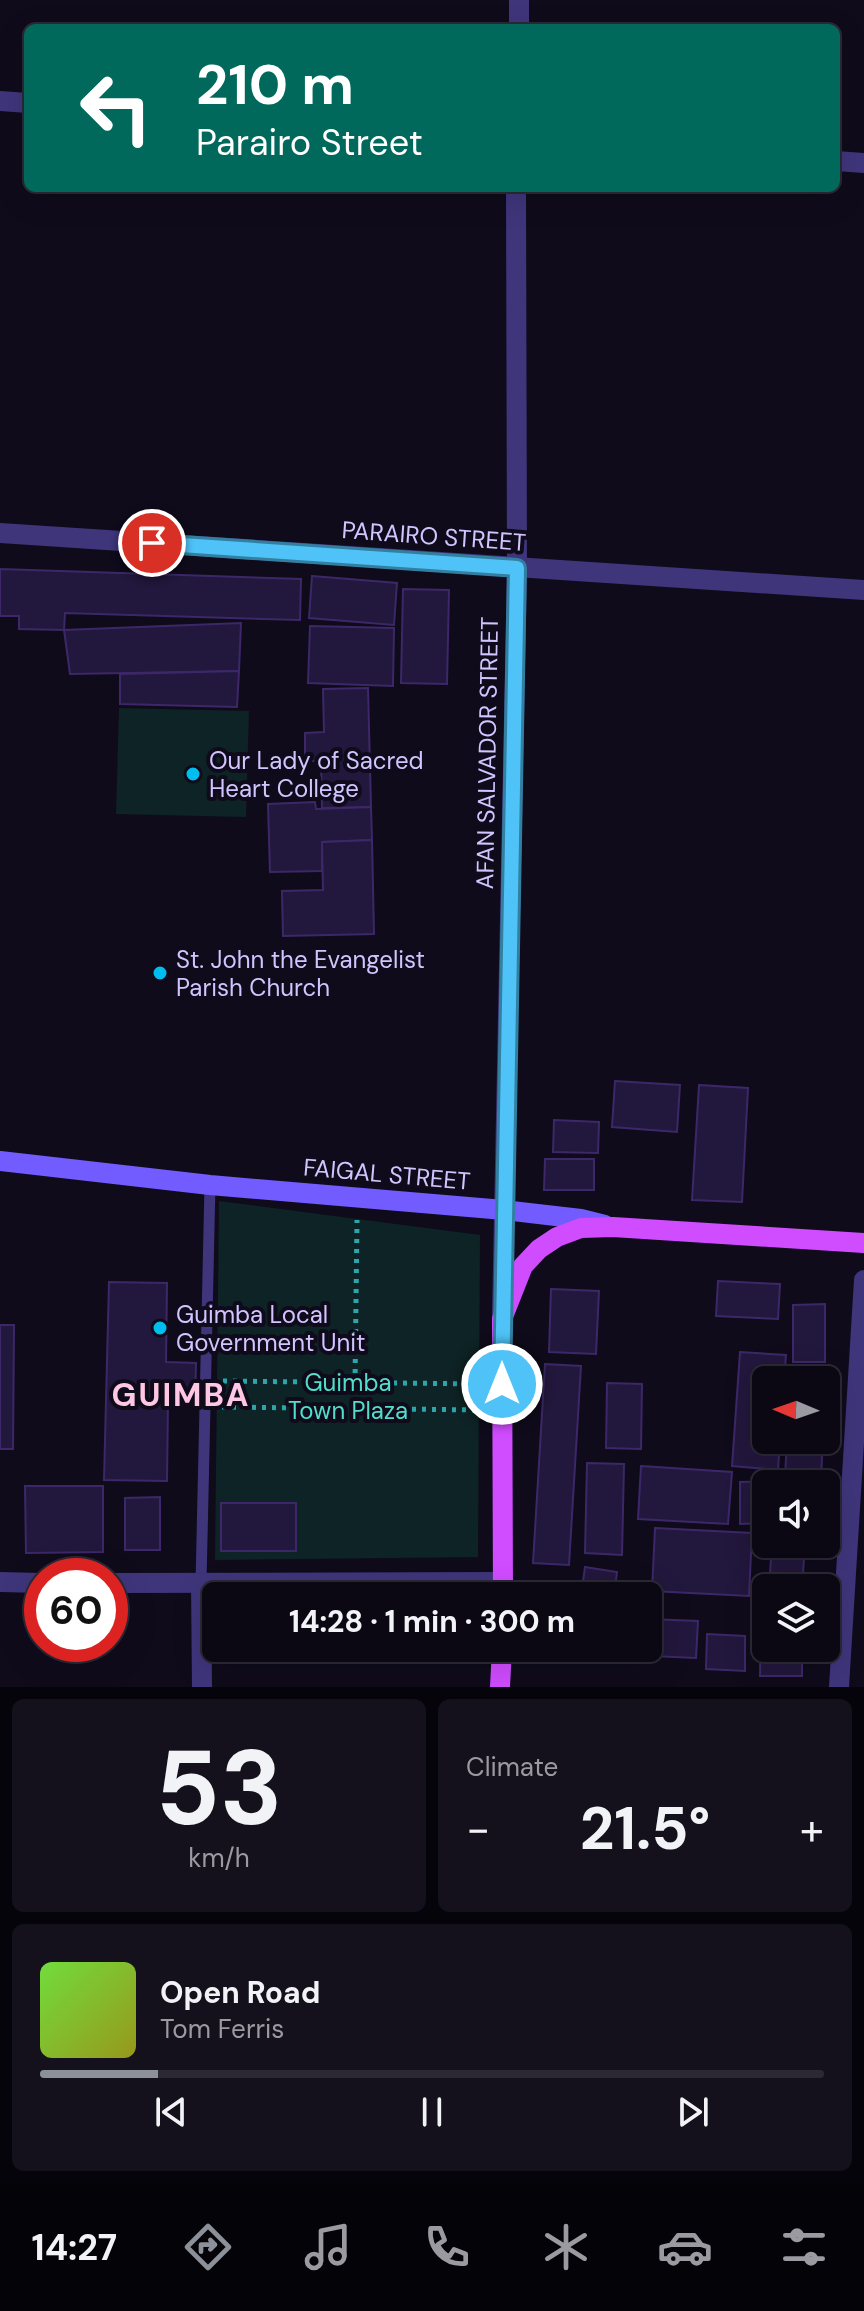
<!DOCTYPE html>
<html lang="en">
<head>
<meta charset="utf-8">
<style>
  body { margin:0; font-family:"DM Sans",sans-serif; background:#14111d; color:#f1f3f6; height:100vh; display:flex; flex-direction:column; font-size:30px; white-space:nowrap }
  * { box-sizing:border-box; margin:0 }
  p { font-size:26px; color:#9a9aa0 }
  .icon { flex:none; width:44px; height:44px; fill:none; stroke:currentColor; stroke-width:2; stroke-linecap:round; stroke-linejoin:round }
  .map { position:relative; height:1687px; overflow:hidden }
  .details { display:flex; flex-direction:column; gap:12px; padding:12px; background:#06040b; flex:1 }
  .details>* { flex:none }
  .top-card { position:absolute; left:24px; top:24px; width:816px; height:168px; border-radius:12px; box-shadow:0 8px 32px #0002,0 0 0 2px #2b2934; background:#00695c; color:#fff; overflow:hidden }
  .needle { width:52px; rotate:272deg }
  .fabs { position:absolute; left:752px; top:1366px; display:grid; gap:16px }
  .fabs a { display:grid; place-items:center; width:88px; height:88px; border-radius:12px; background:#0b0814; box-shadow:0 8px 32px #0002,0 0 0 2px #2b2934; font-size:40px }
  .speed { position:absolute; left:24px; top:1558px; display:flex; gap:16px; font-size:40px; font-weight:700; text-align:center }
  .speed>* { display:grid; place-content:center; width:104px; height:104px; border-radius:50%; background:#0b0814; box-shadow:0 8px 32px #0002,0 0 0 2px #2b2934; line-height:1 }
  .speed .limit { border:12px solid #d22; background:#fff; color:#111 }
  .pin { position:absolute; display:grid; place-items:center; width:68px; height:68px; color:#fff; margin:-34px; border:4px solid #fff; border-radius:50%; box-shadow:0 2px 8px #0007 }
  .me { position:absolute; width:88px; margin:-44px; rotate:0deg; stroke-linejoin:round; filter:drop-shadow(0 0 6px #0008) }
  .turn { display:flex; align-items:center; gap:28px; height:168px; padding:0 40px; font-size:36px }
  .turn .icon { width:104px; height:104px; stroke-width:2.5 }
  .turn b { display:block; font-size:56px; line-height:68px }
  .big { font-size:60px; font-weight:700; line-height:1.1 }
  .details .tile { flex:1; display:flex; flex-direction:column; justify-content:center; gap:12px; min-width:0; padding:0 28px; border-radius:12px; background:#14111d }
  .details .dial { align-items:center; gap:0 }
  .dial b { font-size:104px; line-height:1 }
  .song { display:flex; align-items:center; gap:24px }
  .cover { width:96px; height:96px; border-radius:12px; background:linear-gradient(135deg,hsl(100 70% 55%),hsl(60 70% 35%)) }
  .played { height:8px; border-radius:4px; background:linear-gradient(90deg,#8c9099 15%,#2b2934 15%) }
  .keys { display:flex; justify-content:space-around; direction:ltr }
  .heat { display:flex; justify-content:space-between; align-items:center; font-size:44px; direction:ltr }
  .details .tiles { flex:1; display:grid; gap:12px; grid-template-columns:1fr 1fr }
  .tile:last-child { grid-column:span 2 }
  .trip { position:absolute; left:202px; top:1582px; width:460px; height:80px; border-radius:12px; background:#0b0814; box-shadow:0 8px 32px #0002,0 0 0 2px #2b2934; font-weight:700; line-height:80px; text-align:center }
  .tabs { display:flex; height:128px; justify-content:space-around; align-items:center; background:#040308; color:#9a9aa0 }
  .tabs .icon { width:56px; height:56px }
  .tabs .active { color:#8c9099 }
  .tabs b { font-size:36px; color:#f1f3f6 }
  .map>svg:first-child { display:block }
  .green { fill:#0e2325 }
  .building { fill:#22173c; stroke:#3c2868; stroke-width:2 }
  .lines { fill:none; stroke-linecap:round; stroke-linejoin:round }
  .path { stroke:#2ba6ad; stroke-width:5; stroke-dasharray:4 6; stroke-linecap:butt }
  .service { stroke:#3f357b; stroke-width:11 }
  .minor { stroke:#3f357b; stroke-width:20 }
  .tertiary { stroke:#3f357b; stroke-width:20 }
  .secondary { stroke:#725cff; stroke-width:20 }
  .primary { stroke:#d04cff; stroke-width:20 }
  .route-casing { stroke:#337fa1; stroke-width:20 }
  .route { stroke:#4fc3f7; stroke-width:14 }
  .poi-dot { fill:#00bdf0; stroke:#0f0b1b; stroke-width:3 }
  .labels { text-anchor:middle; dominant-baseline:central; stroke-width:8; stroke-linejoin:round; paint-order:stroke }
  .street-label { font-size:24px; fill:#d2c5ff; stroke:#0f0b1b }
  .poi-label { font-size:24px; fill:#d2c5ff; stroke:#0f0b1b; text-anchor:start }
  .park-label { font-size:24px; fill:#51dfcb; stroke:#0f0b1b }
  .district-label { font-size:32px; font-weight:bold; letter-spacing:2px; fill:#ffc7e4; stroke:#0f0b1b }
</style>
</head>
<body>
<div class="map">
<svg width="864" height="1687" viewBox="0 0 864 1687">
  <rect width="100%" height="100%" fill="#0f0b1b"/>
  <g class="green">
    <path d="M 119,708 L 249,711 L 246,817 L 116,814 Z"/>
    <path d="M 219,1201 L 480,1235 L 478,1557 L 215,1560 Z"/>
  </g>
  <g class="building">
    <path d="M 0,569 L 301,579 L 300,620 L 65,613 L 64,630 L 19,629 L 19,616 L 0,616 Z"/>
    <path d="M 312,576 L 397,583 L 394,625 L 309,618 Z"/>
    <path d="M 403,589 L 449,590 L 447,684 L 401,683 Z"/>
    <path d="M 241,623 L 239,671 L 70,674 L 64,630 Z"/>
    <path d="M 310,626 L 394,628 L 393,686 L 308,683 Z"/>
    <path d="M 239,671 L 237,707 L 120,704 L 120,674 Z"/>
    <path d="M 368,688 L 371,807 L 322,808 L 321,761 L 305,761 L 305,733 L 324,732 L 323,689 Z"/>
    <path d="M 315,802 L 316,809 L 371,807 L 372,840 L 322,842 L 322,871 L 270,872 L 268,804 Z"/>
    <path d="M 372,840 L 374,934 L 283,936 L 282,891 L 323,890 L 322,842 Z"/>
    <path d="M 615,1081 L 680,1085 L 677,1132 L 612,1127 Z"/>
    <path d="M 699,1085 L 748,1088 L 742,1202 L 692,1200 Z"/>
    <path d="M 554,1120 L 599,1122 L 598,1153 L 553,1152 Z"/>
    <path d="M 545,1159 L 594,1159 L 594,1190 L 544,1190 Z"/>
    <path d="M 718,1281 L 780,1284 L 778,1319 L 716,1316 Z"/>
    <path d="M 109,1282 L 167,1283 L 166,1362 L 196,1363 L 195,1402 L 168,1401 L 167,1481 L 104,1480 Z"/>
    <path d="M 551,1289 L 599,1291 L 596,1354 L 549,1352 Z"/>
    <path d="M 825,1304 L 825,1362 L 793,1362 L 793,1305 Z"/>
    <path d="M 0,1325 L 14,1325 L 13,1449 L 0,1449 Z"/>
    <path d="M 740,1352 L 786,1355 L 784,1380 L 766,1380 L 766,1440 L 780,1440 L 778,1470 L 732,1466 Z"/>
    <path d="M 545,1364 L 581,1366 L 569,1565 L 533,1563 Z"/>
    <path d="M 793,1373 L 825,1375 L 825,1380 L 793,1380 Z"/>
    <path d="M 607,1383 L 642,1384 L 641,1449 L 606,1448 Z"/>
    <path d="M 787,1440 L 823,1440 L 821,1477 L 785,1476 Z"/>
    <path d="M 587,1463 L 624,1464 L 622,1555 L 585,1553 Z"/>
    <path d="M 641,1466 L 732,1472 L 728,1524 L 638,1519 Z"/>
    <path d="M 799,1481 L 799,1484 L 766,1484 L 766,1523 L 740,1524 L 740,1482 Z"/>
    <path d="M 25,1486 L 103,1486 L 103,1552 L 26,1553 Z"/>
    <path d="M 160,1497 L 160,1550 L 125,1550 L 125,1498 Z"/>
    <rect x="221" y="1503" width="75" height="48"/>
    <path d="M 655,1528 L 752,1533 L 749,1596 L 652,1591 Z"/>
    <path d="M 772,1544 L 805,1544 L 802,1588 L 769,1588 Z"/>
    <path d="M 585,1567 L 617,1572 L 614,1596 L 581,1596 Z"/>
    <path d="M 536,1584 L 571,1584 L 572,1596 L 536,1596 Z"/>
    <path d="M 761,1610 L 766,1610 L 766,1648 L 802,1648 L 802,1676 L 760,1676 Z"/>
    <path d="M 648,1619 L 698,1621 L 696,1658 L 629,1655 L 629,1648 L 648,1648 Z"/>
    <path d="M 707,1634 L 745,1636 L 745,1671 L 706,1669 Z"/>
  </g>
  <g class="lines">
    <g class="path">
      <path d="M 223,1381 L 481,1384"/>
      <path d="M 355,1383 L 357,1220"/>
      <path d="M 222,1407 L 480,1410"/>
    </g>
    <path class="service" d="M 201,1583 L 210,1185"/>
    <g class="minor">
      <path d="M 0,101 L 28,103"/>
      <path d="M 836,161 L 864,163"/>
      <path d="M 0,1582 L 42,1583"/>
      <path d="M 110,1583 L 504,1582"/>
      <path d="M 201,1583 L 202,1687"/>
    </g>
    <g class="tertiary">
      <path d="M 519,28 L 519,0"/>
      <path d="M 0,533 L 864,590"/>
      <path d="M 502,1316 L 517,568 L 516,188"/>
      <path d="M 839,1687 L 864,1280"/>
    </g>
    <path class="secondary" d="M 0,1161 L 210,1185 L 504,1210 L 581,1219 L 605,1225"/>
    <g class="primary">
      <path d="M 503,1596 L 502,1319 L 523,1266 L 539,1249 L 557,1237 L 581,1228 L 613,1227 L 864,1243"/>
      <path d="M 500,1687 L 502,1648"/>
    </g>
  </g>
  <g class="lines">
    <g class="route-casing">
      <path id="route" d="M 152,543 L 517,568 L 502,1384"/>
    </g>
    <use href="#route" class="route"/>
  </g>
  <g class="poi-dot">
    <circle cx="193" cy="774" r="8"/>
    <circle cx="160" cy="973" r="8"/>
    <circle cx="160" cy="1328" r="8"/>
  </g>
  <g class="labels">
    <g class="street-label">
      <text transform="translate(434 536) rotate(4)">PARAIRO STREET</text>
      <text transform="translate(487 753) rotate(-89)">AFAN SALVADOR STREET</text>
      <text transform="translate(387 1174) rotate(5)">FAIGAL STREET</text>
    </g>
    <g class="poi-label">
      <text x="209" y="760">Our Lady of Sacred<tspan x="209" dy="28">Heart College</tspan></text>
      <text x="176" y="959">St. John the Evangelist<tspan x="176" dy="28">Parish Church</tspan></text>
      <text x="176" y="1314">Guimba Local<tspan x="176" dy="28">Government Unit</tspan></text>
    </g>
    <g class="park-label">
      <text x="348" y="1382">Guimba<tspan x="348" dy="28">Town Plaza</tspan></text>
    </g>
    <g class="district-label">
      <text x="181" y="1395">GUIMBA</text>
    </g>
  </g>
</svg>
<div class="fabs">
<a><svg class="needle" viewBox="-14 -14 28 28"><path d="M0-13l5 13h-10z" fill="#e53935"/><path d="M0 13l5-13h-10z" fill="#9a9aa0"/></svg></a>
<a><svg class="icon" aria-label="sound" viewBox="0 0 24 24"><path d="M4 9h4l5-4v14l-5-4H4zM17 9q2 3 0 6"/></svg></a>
<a><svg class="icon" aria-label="layers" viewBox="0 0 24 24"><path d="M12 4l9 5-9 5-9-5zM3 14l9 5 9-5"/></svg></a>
</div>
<div class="speed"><div class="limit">60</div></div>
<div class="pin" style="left:152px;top:543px;background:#d93025"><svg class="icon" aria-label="arrive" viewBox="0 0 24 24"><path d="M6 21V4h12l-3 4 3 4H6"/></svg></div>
<svg class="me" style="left:502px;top:1384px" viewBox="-20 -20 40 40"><circle r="17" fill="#4fc3f7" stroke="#fff" stroke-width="3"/><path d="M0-11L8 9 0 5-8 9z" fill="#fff"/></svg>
<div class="trip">14:28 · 1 min · 300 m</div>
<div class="top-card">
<div class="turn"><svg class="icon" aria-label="left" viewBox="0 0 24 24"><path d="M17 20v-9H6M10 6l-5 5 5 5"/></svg><div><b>210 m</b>Parairo Street</div></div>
</div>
</div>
<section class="details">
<div class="tiles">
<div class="tile dial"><b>53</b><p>km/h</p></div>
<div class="tile"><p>Climate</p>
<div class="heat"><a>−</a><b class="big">21.5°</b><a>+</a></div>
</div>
<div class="tile">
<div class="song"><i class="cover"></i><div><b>Open Road</b><p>Tom Ferris</p></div></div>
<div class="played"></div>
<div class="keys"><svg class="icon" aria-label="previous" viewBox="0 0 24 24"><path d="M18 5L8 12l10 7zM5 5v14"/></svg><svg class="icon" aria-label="pause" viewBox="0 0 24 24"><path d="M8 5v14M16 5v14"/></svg><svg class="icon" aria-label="next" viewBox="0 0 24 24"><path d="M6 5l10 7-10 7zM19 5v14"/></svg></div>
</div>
</div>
</section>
<nav class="tabs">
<b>14:27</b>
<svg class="icon active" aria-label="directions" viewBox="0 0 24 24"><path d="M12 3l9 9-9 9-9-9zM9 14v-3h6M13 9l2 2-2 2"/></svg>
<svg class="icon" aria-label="music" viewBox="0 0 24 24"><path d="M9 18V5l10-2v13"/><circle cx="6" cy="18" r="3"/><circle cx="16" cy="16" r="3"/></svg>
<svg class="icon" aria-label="phone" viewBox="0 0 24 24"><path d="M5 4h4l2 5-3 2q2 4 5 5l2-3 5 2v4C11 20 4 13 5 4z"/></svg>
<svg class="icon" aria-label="climate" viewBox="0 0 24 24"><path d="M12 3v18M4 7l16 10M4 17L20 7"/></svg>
<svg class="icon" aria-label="car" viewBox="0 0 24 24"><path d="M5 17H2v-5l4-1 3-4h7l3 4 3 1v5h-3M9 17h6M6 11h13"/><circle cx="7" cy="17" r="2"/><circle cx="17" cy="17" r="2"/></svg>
<svg class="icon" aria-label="filters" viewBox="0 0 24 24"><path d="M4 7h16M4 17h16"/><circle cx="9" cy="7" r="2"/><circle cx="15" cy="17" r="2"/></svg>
</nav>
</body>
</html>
